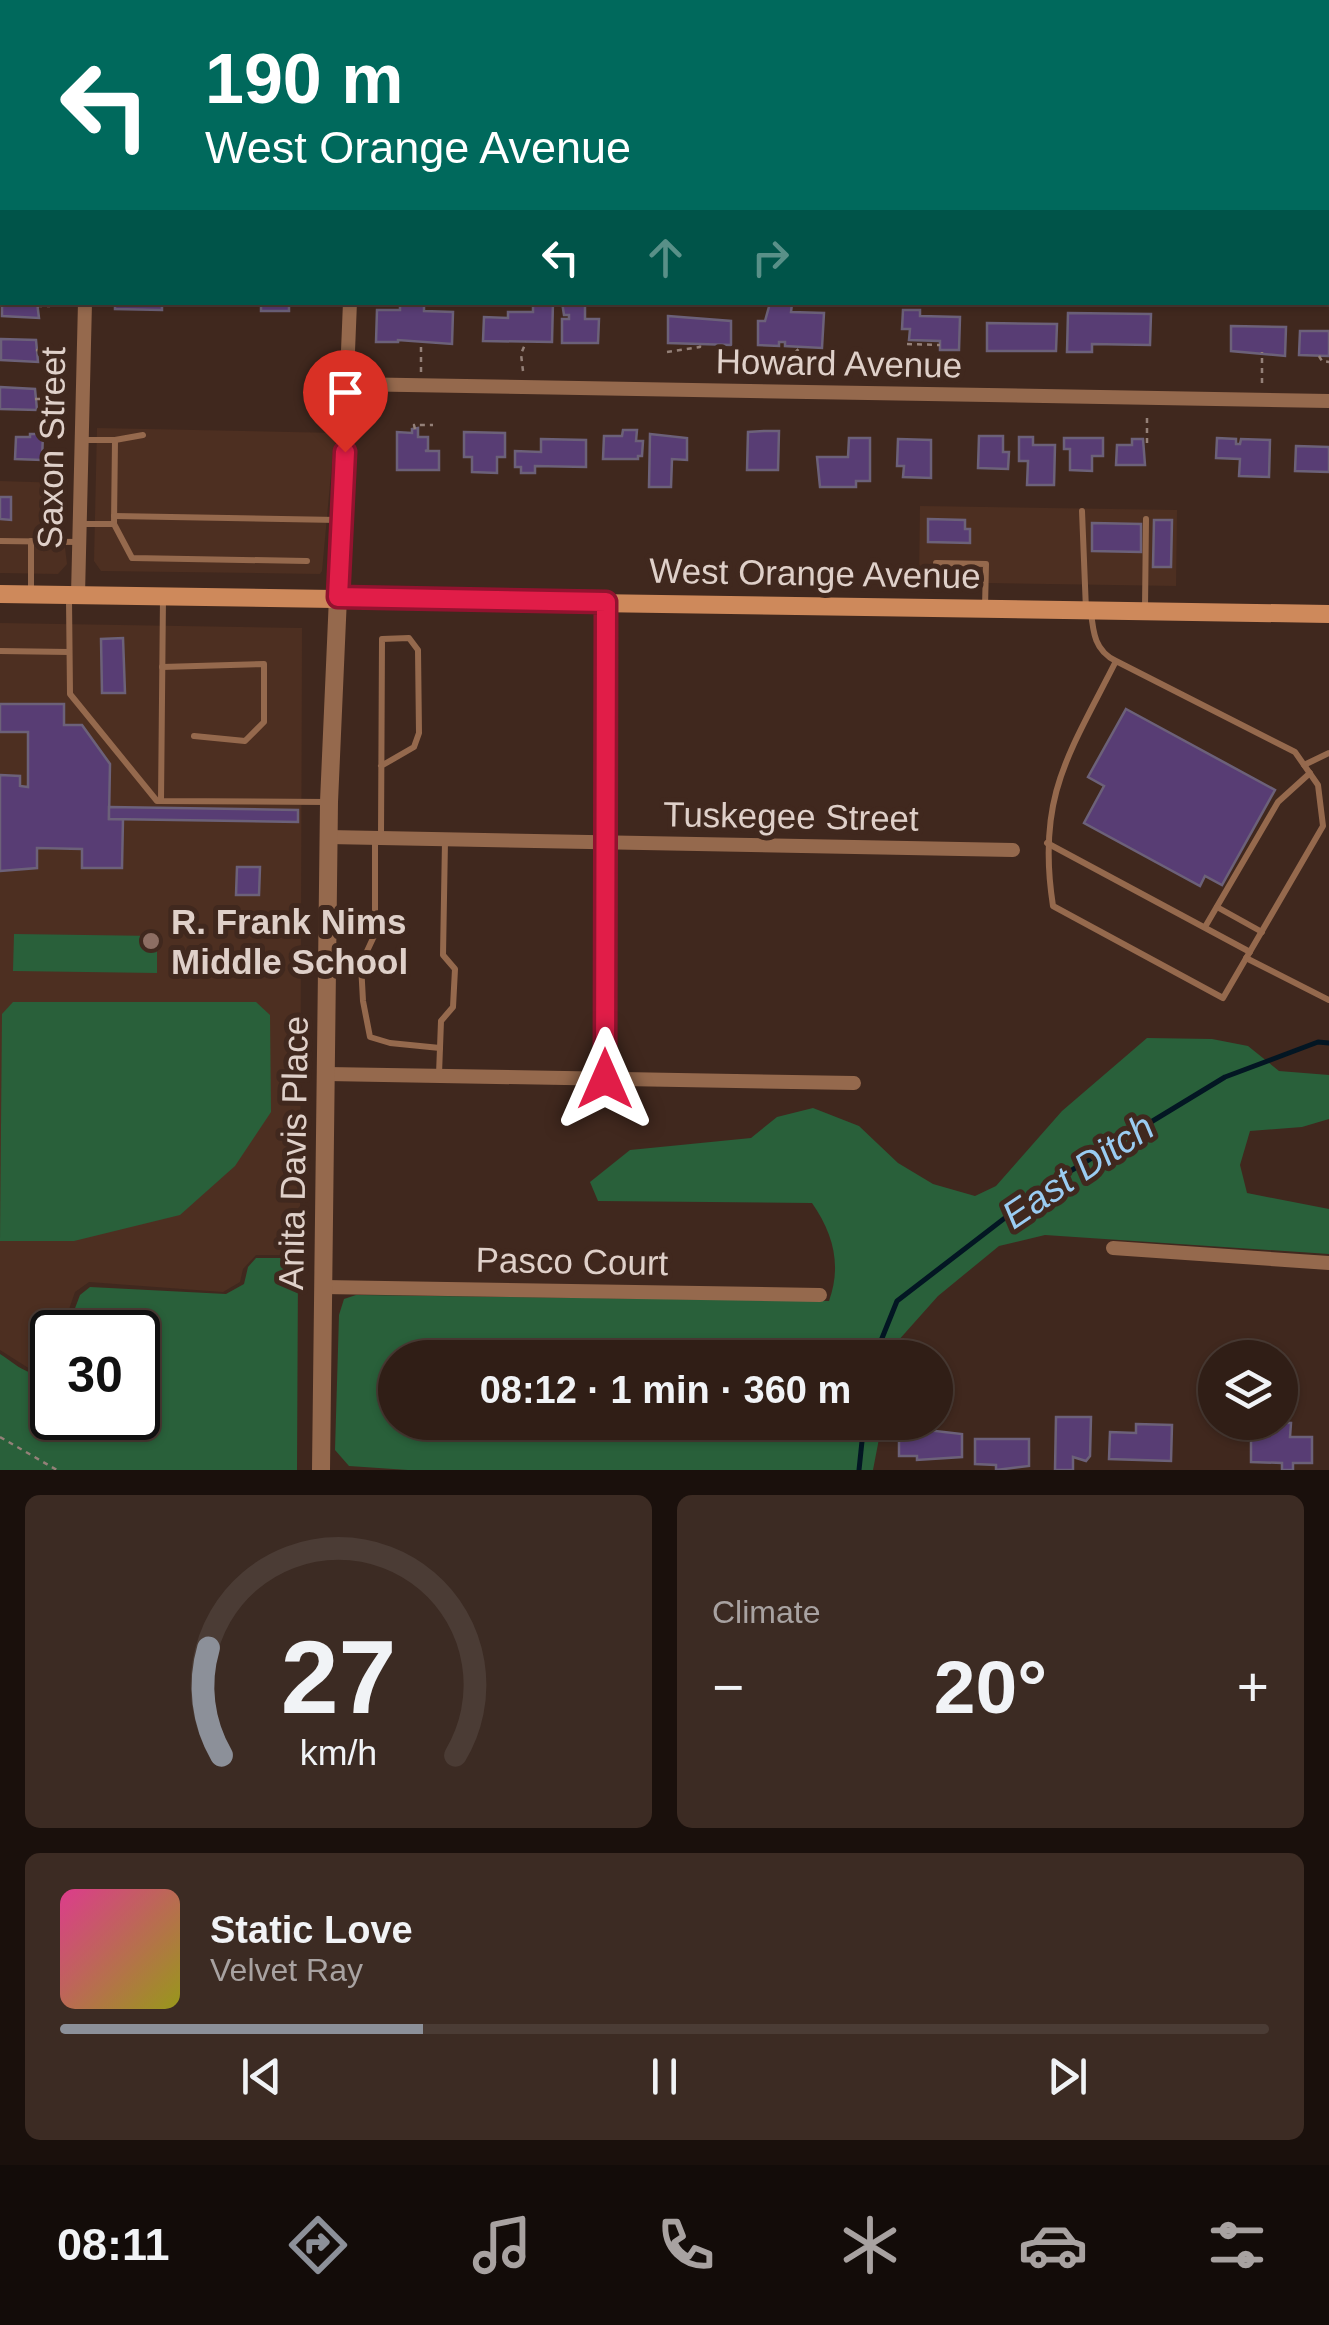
<!DOCTYPE html>
<html lang="en">
<head>
<meta charset="utf-8">
<style>
  body { margin:0; font-family:Helvetica,sans-serif; background:#3c2b23; color:#f1f3f6; height:100vh; display:flex; flex-direction:column; font-size:38px; white-space:nowrap }
  * { box-sizing:border-box; margin:0 }
  p { font-size:32px; color:#a8a2a1 }
  .icon { flex:none; width:55px; height:55px; fill:none; stroke:currentColor; stroke-width:2; stroke-linecap:round; stroke-linejoin:round }
  .map { position:relative; height:1470px; overflow:hidden }
  .drawer { display:flex; flex-direction:column; gap:25px; padding:25px; background:#1a100c; flex:1 }
  .drawer>* { flex:none }
  .guide { position:absolute; left:0px; top:0px; width:1330px; height:305px; box-shadow:0 2px 8px #0004,0 0 0 2px #4b3c35; background:#00695c; color:#fff; overflow:hidden }
  .buttons { position:absolute; left:1198px; top:1340px; display:grid; gap:20px }
  .buttons a { display:grid; place-items:center; width:100px; height:100px; border-radius:50%; background:#301e16; box-shadow:0 2px 8px #0004,0 0 0 2px #4b3c35; font-size:50px }
  .speed { position:absolute; left:30px; top:1310px; display:flex; gap:20px; font-size:50px; font-weight:700; text-align:center }
  .speed>* { display:grid; place-content:center; width:130px; height:130px; border-radius:50%; background:#301e16; box-shadow:0 2px 8px #0004,0 0 0 2px #4b3c35; line-height:1 }
  .speed .limit { border:5px solid #111; border-radius:15px; background:#fff; color:#111 }
  .pin { position:absolute; display:grid; place-items:center; width:85px; height:85px; color:#fff; margin:-102px -42px; border-radius:50% 50% 50% 0; rotate:-45deg; box-shadow:0 0 10px #0007 }
  .pin .icon { rotate:45deg }
  .me { position:absolute; width:110px; margin:-55px; rotate:0deg; stroke-linejoin:round; filter:drop-shadow(0 0 8px #0008) }
  .turn { display:flex; align-items:center; gap:35px; height:210px; padding:0 40px; font-size:45px }
  .turn .icon { width:130px; height:130px; stroke-width:2.5 }
  .turn b { display:block; font-size:70px; line-height:85px }
  .lanes { display:flex; align-items:center; height:95px; padding:0 40px; background:#0003; justify-content:center; gap:50px; direction:ltr }
  .lanes .off { opacity:.35 }
  .big { font-size:75px; font-weight:800; line-height:1.1 }
  .drawer .widget { flex:1; display:flex; flex-direction:column; justify-content:center; gap:15px; min-width:0; padding:0 35px; border-radius:15px; background:#3c2b23 }
  .drawer .dial { align-items:center; gap:0 }
  .dial svg { height:260px; overflow:visible; fill:none; stroke:#4b3c35; stroke-width:7; stroke-linecap:round; text-anchor:middle }
  .dial text { fill:#f1f3f6; stroke:none }
  .song { display:flex; align-items:center; gap:30px }
  .cover { width:120px; height:120px; border-radius:15px; background:linear-gradient(135deg,hsl(330 70% 55%),hsl(60 70% 35%)) }
  .played { height:10px; border-radius:5px; background:linear-gradient(90deg,#8c9099 30%,#4b3c35 30%) }
  .keys { display:flex; justify-content:space-around; direction:ltr }
  .heat { display:flex; justify-content:space-between; align-items:center; font-size:55px; direction:ltr }
  .drawer .tiles { flex:1; display:grid; gap:25px; grid-template-columns:1fr 1fr }
  .widget:last-child { grid-column:span 2 }
  .trip { position:absolute; left:378px; top:1340px; width:575px; height:100px; border-radius:50px; background:#301e16; box-shadow:0 2px 8px #0004,0 0 0 2px #4b3c35; font-weight:800; line-height:100px; text-align:center }
  .dock { display:flex; height:160px; justify-content:space-around; align-items:center; background:#130c09; color:#a8a2a1 }
  .dock .icon { width:70px; height:70px }
  .dock .active { color:#8c9099 }
  .dock b { font-size:45px; color:#f1f3f6 }
  .map>svg:first-child { display:block }
  .built { fill:#4d2f21 }
  .green { fill:#29603a }
  .lines { fill:none; stroke-linecap:round; stroke-linejoin:round }
  .stream { stroke:#031623; stroke-width:5 }
  .building { fill:#583d74; stroke:#6c6179; stroke-width:2.5 }
  .path { stroke:#948078; stroke-width:2.5; stroke-dasharray:5 5; stroke-linecap:butt }
  .service { stroke:#95694d; stroke-width:6 }
  .minor { stroke:#95694d; stroke-width:14 }
  .tertiary { stroke:#95694d; stroke-width:18 }
  .secondary { stroke:#ce895b; stroke-width:18 }
  .route-casing { stroke:#92132f; stroke-width:25 }
  .route { stroke:#e11d48; stroke-width:18 }
  .education-dot { fill:#8d6e63; stroke:#40281e; stroke-width:4 }
  .labels { text-anchor:middle; dominant-baseline:central; stroke-width:10; stroke-linejoin:round; paint-order:stroke }
  .street-label { font-size:35px; fill:#dfd0c9; stroke:#40281e }
  .poi-label { font-size:35px; font-weight:bold; fill:#dfd0c9; stroke:#40281e; text-anchor:start }
  .water-label { font-size:38px; font-style:italic; fill:#9accf2; stroke:#40281e }
</style>
</head>
<body>
<div class="map">
<svg width="1329" height="1470" viewBox="0 0 1329 1470">
  <rect width="100%" height="100%" fill="#40281e"/>
  <g class="built">
    <path d="M 97,428 L 338,433 L 333,452 L 322,571 L 320,574 L 101,571 L 94,561 Z"/>
    <path d="M 0,481 L 63,483 L 63,530 L 67,564 L 58,574 L 0,573 Z"/>
    <path d="M 920,506 L 1177,510 L 1176,586 L 919,582 Z"/>
    <path d="M 0,623 L 302,628 L 300,1255 L 256,1255 L 243,1269 L 240,1282 L 223,1292 L 89,1282 L 75,1292 L 61,1332 L 52,1332 L 52,1355 L 42,1369 L 30,1369 L 0,1350 Z"/>
  </g>
  <g class="green">
    <path d="M 14,934 L 157,936 L 157,973 L 13,971 Z"/>
    <path d="M 13,1002 L 256,1002 L 270,1015 L 271,1112 L 235,1166 L 180,1215 L 74,1241 L 0,1241 L 2,1014 Z"/>
    <path d="M 1147,1038 L 1212,1039 L 1248,1046 L 1279,1071 L 1329,1075 L 1329,1119 L 1302,1127 L 1250,1131 L 1240,1165 L 1247,1193 L 1329,1209 L 1329,1254 L 1045,1235 L 999,1246 L 938,1296 L 897,1342 L 894,1357 L 395,1358 L 395,1422 L 882,1423 L 873,1470 L 408,1470 L 349,1466 L 335,1450 L 339,1315 L 344,1299 L 356,1295 L 829,1301 C 842,1265 833,1233 812,1203 L 598,1201 L 590,1182 L 630,1150 L 751,1138 L 777,1117 L 813,1108 L 859,1126 L 898,1163 L 933,1184 L 975,1196 L 996,1186 L 1062,1111 Z"/>
    <path d="M 256,1258 L 289,1258 L 298,1269 L 297,1470 L 0,1470 L 0,1354 C 17,1365 34,1383 52,1367 L 52,1418 L 138,1418 L 138,1332 L 66,1332 L 80,1295 L 90,1287 L 226,1294 L 244,1284 L 248,1267 Z"/>
  </g>
  <g class="lines">
    <g class="stream">
      <path d="M 874,1358 L 897,1301 L 1049,1184 L 1225,1077 L 1318,1042 L 1329,1043"/>
      <path d="M 859,1470 L 864,1422"/>
    </g>
  </g>
  <g class="building">
    <rect x="914" y="0" width="44" height="2"/>
    <path d="M 2,298 L 2,302 L 37,302 L 39,318 L 2,316 Z"/>
    <path d="M 115,302 L 162,302 L 162,310 L 115,309 Z"/>
    <rect x="261" y="302" width="28" height="9"/>
    <path d="M 400,302 L 424,302 L 424,311 L 453,312 L 452,344 L 398,340 L 398,342 L 376,342 L 377,310 L 400,310 Z"/>
    <path d="M 533,302 L 553,302 L 552,342 L 483,341 L 484,317 L 508,318 L 508,312 L 533,312 Z"/>
    <path d="M 562,302 L 585,303 L 585,319 L 599,319 L 598,343 L 562,343 L 562,319 L 569,319 L 569,315 L 564,315 Z"/>
    <path d="M 770,303 L 792,304 L 791,312 L 824,313 L 822,348 L 785,346 L 785,342 L 779,342 L 779,346 L 758,345 L 758,321 L 765,321 Z"/>
    <path d="M 903,310 L 920,310 L 920,316 L 960,317 L 959,350 L 940,350 L 940,341 L 909,340 L 910,329 L 902,329 Z"/>
    <path d="M 1068,313 L 1151,314 L 1150,345 L 1092,344 L 1092,352 L 1067,352 Z"/>
    <path d="M 668,316 L 731,321 L 731,345 L 668,343 Z"/>
    <path d="M 987,323 L 1057,324 L 1056,351 L 987,351 Z"/>
    <path d="M 1231,326 L 1286,327 L 1285,356 L 1231,351 Z"/>
    <path d="M 1300,331 L 1329,331 L 1329,356 L 1299,355 Z"/>
    <path d="M 1,339 L 36,340 L 38,362 L 1,360 Z"/>
    <path d="M 0,387 L 35,389 L 37,410 L 0,409 Z"/>
    <path d="M 418,428 L 418,437 L 428,437 L 428,450 L 425,451 L 439,451 L 439,470 L 397,470 L 397,432 L 412,433 L 412,429 Z"/>
    <path d="M 623,430 L 637,430 L 636,441 L 643,441 L 642,456 L 638,456 L 638,459 L 603,459 L 604,436 L 622,436 Z"/>
    <path d="M 764,431 L 779,431 L 778,470 L 747,470 L 748,432 Z"/>
    <path d="M 464,432 L 505,433 L 505,457 L 497,457 L 497,473 L 472,472 L 472,457 L 464,457 Z"/>
    <path d="M 30,434 L 43,434 L 42,460 L 15,459 L 16,437 L 30,437 Z"/>
    <path d="M 650,434 L 687,438 L 687,460 L 672,459 L 671,487 L 649,487 Z"/>
    <path d="M 979,436 L 1003,436 L 1003,452 L 1009,452 L 1008,469 L 978,468 Z"/>
    <path d="M 1019,437 L 1033,437 L 1033,445 L 1055,445 L 1054,485 L 1027,485 L 1028,461 L 1019,461 Z"/>
    <path d="M 849,438 L 870,438 L 870,481 L 856,481 L 856,487 L 820,487 L 817,457 L 848,457 Z"/>
    <path d="M 1064,438 L 1103,438 L 1103,456 L 1092,456 L 1092,471 L 1070,470 L 1070,449 L 1064,449 Z"/>
    <path d="M 1217,438 L 1236,439 L 1236,444 L 1240,444 L 1241,439 L 1270,440 L 1269,477 L 1239,476 L 1240,459 L 1216,458 Z"/>
    <path d="M 541,439 L 586,440 L 586,467 L 535,466 L 535,473 L 521,473 L 521,467 L 515,467 L 515,451 L 541,452 Z"/>
    <path d="M 898,439 L 931,440 L 931,478 L 903,477 L 904,466 L 897,466 Z"/>
    <path d="M 1132,439 L 1143,439 L 1145,465 L 1116,465 L 1117,445 L 1132,445 Z"/>
    <path d="M 1296,446 L 1329,447 L 1329,472 L 1295,471 Z"/>
    <path d="M 0,497 L 11,497 L 11,520 L 0,519 Z"/>
    <path d="M 928,519 L 965,520 L 965,529 L 970,529 L 970,543 L 928,542 Z"/>
    <path d="M 1154,520 L 1172,520 L 1171,567 L 1153,567 Z"/>
    <path d="M 1092,523 L 1141,524 L 1141,552 L 1092,551 Z"/>
    <path d="M 123,638 L 125,693 L 102,693 L 101,639 Z"/>
    <path d="M 0,704 L 64,704 L 64,725 L 82,725 L 110,764 L 109,819 L 123,819 L 122,868 L 82,868 L 82,849 L 37,848 L 37,868 L 0,871 L 0,775 L 20,776 L 20,786 L 28,787 L 28,732 L 0,732 Z"/>
    <path d="M 1126,709 L 1275,790 L 1222,885 L 1205,876 L 1200,886 L 1084,823 L 1104,786 L 1088,777 Z"/>
    <path d="M 109,807 L 298,810 L 298,822 L 109,819 Z"/>
    <path d="M 237,867 L 260,867 L 259,895 L 236,895 Z"/>
    <rect x="1280" y="1376" width="13" height="24"/>
    <path d="M 1056,1417 L 1091,1417 L 1090,1456 L 1086,1461 L 1073,1457 L 1073,1470 L 1055,1470 Z"/>
    <path d="M 1268,1422 L 1291,1423 L 1290,1437 L 1312,1437 L 1312,1463 L 1293,1463 L 1293,1470 L 1282,1470 L 1282,1463 L 1251,1462 L 1251,1436 L 1257,1436 L 1257,1430 L 1266,1430 L 1268,1435 Z"/>
    <path d="M 1136,1424 L 1172,1425 L 1171,1461 L 1109,1459 L 1110,1432 L 1136,1433 Z"/>
    <path d="M 918,1429 L 962,1434 L 962,1457 L 917,1460 L 917,1456 L 899,1456 L 899,1438 L 909,1439 Z"/>
    <path d="M 975,1439 L 1029,1439 L 1029,1466 L 996,1470 L 996,1465 L 975,1464 Z"/>
  </g>
  <g class="lines">
    <g class="path">
      <path d="M 573,1 L 573,0"/>
      <path d="M 37,306 L 50,306"/>
      <path d="M 907,344 L 940,345"/>
      <path d="M 36,350 L 46,351 L 46,361"/>
      <path d="M 667,352 L 700,347 L 700,343"/>
      <path d="M 1319,356 L 1322,361 L 1329,362"/>
      <path d="M 523,371 L 521,354 L 526,342"/>
      <path d="M 421,372 L 421,343"/>
      <path d="M 780,377 L 783,363 L 801,347"/>
      <path d="M 1262,383 L 1262,352"/>
      <path d="M 35,399 L 44,399"/>
      <path d="M 415,429 L 414,425 L 433,425"/>
      <path d="M 1147,443 L 1147,414"/>
      <path d="M 0,1437 L 57,1470"/>
    </g>
    <g class="service">
      <path d="M 83,440 L 115,440 L 143,435"/>
      <path d="M 115,440 L 114,524 L 132,558 L 307,561"/>
      <path d="M 1082,511 L 1086,610"/>
      <path d="M 114,516 L 338,520"/>
      <path d="M 81,524 L 114,524"/>
      <path d="M 0,541 L 79,542"/>
      <path d="M 936,563 L 986,564 L 985,607"/>
      <path d="M 31,590 L 31,541"/>
      <path d="M 69,600 L 70,694 L 157,801 L 327,802"/>
      <path d="M 1145,608 L 1146,519"/>
      <path d="M 1091,611 C 1093,633 1095,651 1116,661 L 1295,752 L 1318,785 L 1323,826 L 1223,998 L 1053,906 C 1036,797 1069,754 1116,661"/>
      <path d="M 0,651 L 69,652"/>
      <path d="M 162,667 L 264,664 L 264,722 L 245,741 L 194,736"/>
      <path d="M 1304,765 L 1329,753"/>
      <path d="M 161,801 L 163,597"/>
      <path d="M 381,835 L 382,639 L 409,638 L 418,650 L 419,733 L 414,747 L 381,766"/>
      <path d="M 375,839 L 375,934 L 361,964 L 363,1001 L 370,1037 L 390,1043 L 440,1048"/>
      <path d="M 1047,843 L 1250,952"/>
      <path d="M 1217,907 L 1262,932"/>
      <path d="M 1205,927 L 1278,802 L 1310,773"/>
      <path d="M 1246,958 L 1329,1000"/>
      <path d="M 439,1074 L 441,1021 L 453,1007 L 455,969 L 443,955 L 445,841"/>
    </g>
    <g class="minor">
      <path d="M 92,2 L 92,0"/>
      <path d="M 356,2 L 356,0"/>
      <path d="M 1328,182 L 1329,182"/>
      <path d="M 348,384 L 1329,401"/>
      <path d="M 78,595 L 85,302"/>
      <path d="M 338,597 L 350,302"/>
      <path d="M 328,837 L 1013,850"/>
      <path d="M 327,1074 L 854,1083"/>
      <path d="M 605,1079 L 607,602"/>
      <path d="M 1113,1248 L 1329,1263"/>
      <path d="M 323,1287 L 820,1295"/>
    </g>
    <path class="tertiary" d="M 321,1470 L 329,802 L 338,597"/>
    <path class="secondary" d="M 0,594 L 1329,614"/>
  </g>
  <g class="lines">
    <g class="route-casing">
      <path id="route" d="M 345,452 L 338,597 L 606,602 L 605,1079"/>
    </g>
    <use href="#route" class="route"/>
  </g>
  <circle class="education-dot" cx="151" cy="941" r="10"/>
  <g class="labels">
    <g class="street-label">
      <text transform="translate(839 363) rotate(1)">Howard Avenue</text>
      <text transform="translate(51 448) rotate(-89)">Saxon Street</text>
      <text transform="translate(815 573) rotate(1)">West Orange Avenue</text>
      <text transform="translate(791 816) rotate(1)">Tuskegee Street</text>
      <text transform="translate(293 1153) rotate(-89)">Anita Davis Place</text>
      <text transform="translate(572 1261) rotate(1)">Pasco Court</text>
    </g>
    <g class="poi-label">
      <text x="171" y="921">R. Frank Nims<tspan x="171" dy="40">Middle School</tspan></text>
    </g>
    <g class="water-label">
      <text transform="translate(1078 1171) rotate(-34)">East Ditch</text>
    </g>
  </g>
</svg>
<div class="buttons">
<a><svg class="icon" aria-label="layers" viewBox="0 0 24 24"><path d="M12 4l9 5-9 5-9-5zM3 14l9 5 9-5"/></svg></a>
</div>
<div class="speed"><div class="limit">30</div></div>
<div class="pin" style="left:345px;top:452px;background:#d93025"><svg class="icon" aria-label="arrive" viewBox="0 0 24 24"><path d="M6 21V4h12l-3 4 3 4H6"/></svg></div>
<svg class="me" style="left:605px;top:1079px" viewBox="-20 -20 40 40"><path d="M0-17L14 15 0 8-14 15z" fill="#e11d48" stroke="#fff" stroke-width="4"/></svg>
<div class="trip">08:12 · 1 min · 360 m</div>
<div class="guide">
<div class="turn"><svg class="icon" aria-label="left" viewBox="0 0 24 24"><path d="M17 20v-9H6M10 6l-5 5 5 5"/></svg><div><b>190 m</b>West Orange Avenue</div></div>
<div class="lanes"><svg class="icon" aria-label="left" viewBox="0 0 24 24"><path d="M17 20v-9H6M10 6l-5 5 5 5"/></svg><svg class="icon off" aria-label="ahead" viewBox="0 0 24 24"><path d="M12 20V5M6 11l6-6 6 6"/></svg><svg class="icon off" aria-label="right" viewBox="0 0 24 24"><path d="M7 20v-9h11M14 6l5 5-5 5"/></svg></div>
</div>
</div>
<section class="drawer">
<div class="tiles">
<div class="widget dial"><svg viewBox="0 0 100 80">
<path d="M14 69A42 42 0 1 1 86 69"/>
<path d="M14 69A42 42 0 0 1 10 36" stroke="#8c9099"/>
<text x="50" y="56" font-size="32" font-weight="700">27</text>
<text x="50" y="72" font-size="11">km/h</text>
</svg></div>
<div class="widget"><p>Climate</p>
<div class="heat"><a>−</a><b class="big">20°</b><a>+</a></div>
</div>
<div class="widget">
<div class="song"><i class="cover"></i><div><b>Static Love</b><p>Velvet Ray</p></div></div>
<div class="played"></div>
<div class="keys"><svg class="icon" aria-label="previous" viewBox="0 0 24 24"><path d="M18 5L8 12l10 7zM5 5v14"/></svg><svg class="icon" aria-label="pause" viewBox="0 0 24 24"><path d="M8 5v14M16 5v14"/></svg><svg class="icon" aria-label="next" viewBox="0 0 24 24"><path d="M6 5l10 7-10 7zM19 5v14"/></svg></div>
</div>
</div>
</section>
<nav class="dock">
<b>08:11</b>
<svg class="icon active" aria-label="directions" viewBox="0 0 24 24"><path d="M12 3l9 9-9 9-9-9zM9 14v-3h6M13 9l2 2-2 2"/></svg>
<svg class="icon" aria-label="music" viewBox="0 0 24 24"><path d="M9 18V5l10-2v13"/><circle cx="6" cy="18" r="3"/><circle cx="16" cy="16" r="3"/></svg>
<svg class="icon" aria-label="phone" viewBox="0 0 24 24"><path d="M5 4h4l2 5-3 2q2 4 5 5l2-3 5 2v4C11 20 4 13 5 4z"/></svg>
<svg class="icon" aria-label="climate" viewBox="0 0 24 24"><path d="M12 3v18M4 7l16 10M4 17L20 7"/></svg>
<svg class="icon" aria-label="car" viewBox="0 0 24 24"><path d="M5 17H2v-5l4-1 3-4h7l3 4 3 1v5h-3M9 17h6M6 11h13"/><circle cx="7" cy="17" r="2"/><circle cx="17" cy="17" r="2"/></svg>
<svg class="icon" aria-label="filters" viewBox="0 0 24 24"><path d="M4 7h16M4 17h16"/><circle cx="9" cy="7" r="2"/><circle cx="15" cy="17" r="2"/></svg>
</nav>
</body>
</html>
